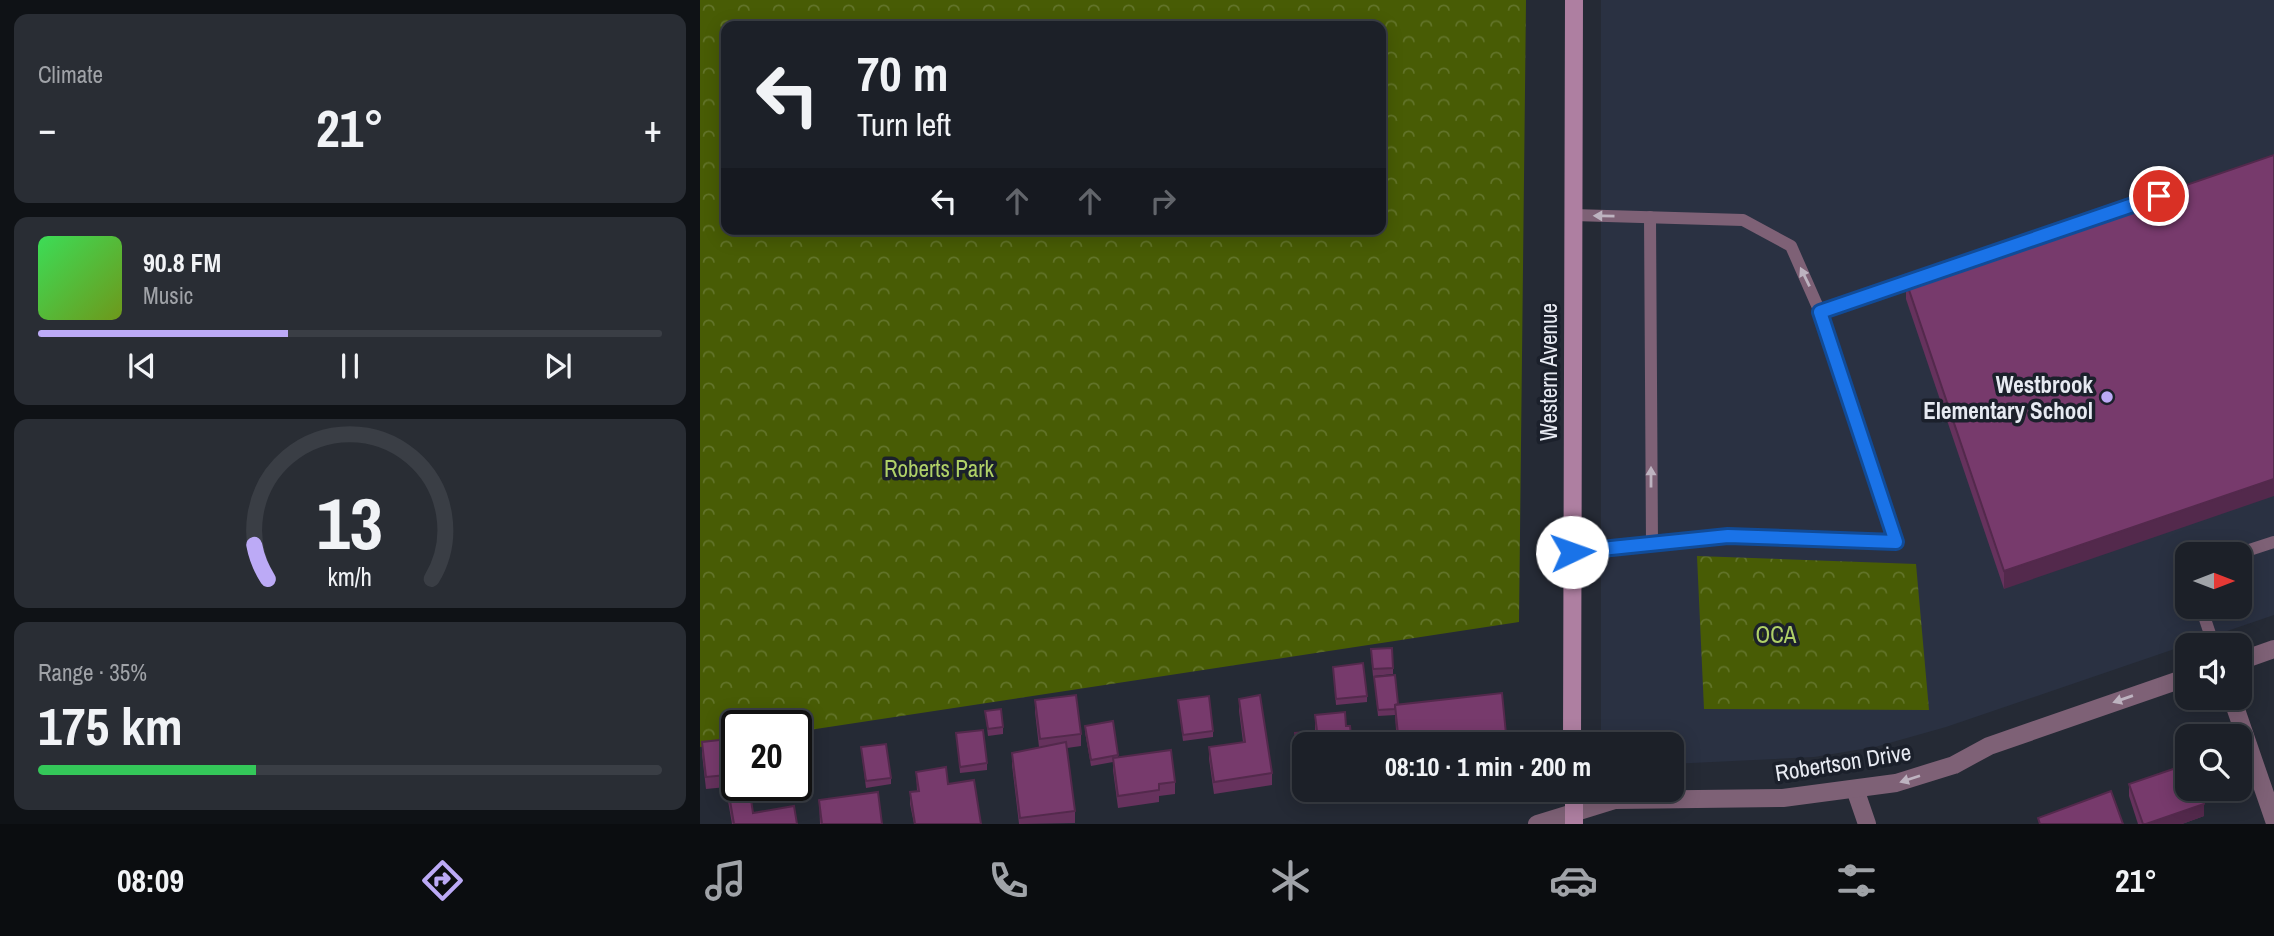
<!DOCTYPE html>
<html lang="en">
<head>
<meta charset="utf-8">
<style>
  body { margin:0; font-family:"Archivo Narrow",sans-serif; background:#292d34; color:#f1f3f6; height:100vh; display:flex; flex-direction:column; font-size:26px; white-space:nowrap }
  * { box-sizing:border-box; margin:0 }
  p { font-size:23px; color:#a0a3a8 }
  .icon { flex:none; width:38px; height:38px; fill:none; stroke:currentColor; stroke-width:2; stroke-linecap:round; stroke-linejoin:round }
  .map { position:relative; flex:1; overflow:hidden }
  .side { display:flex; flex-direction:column; gap:14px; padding:14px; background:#0f1216; width:700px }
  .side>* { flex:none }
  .guide { position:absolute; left:21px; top:21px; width:665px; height:214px; border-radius:14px; box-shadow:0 4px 18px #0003,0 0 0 2px #3a3e45; background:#1c2028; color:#f1f3f6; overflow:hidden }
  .needle { width:46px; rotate:90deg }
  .fabs { position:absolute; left:1475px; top:542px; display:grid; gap:14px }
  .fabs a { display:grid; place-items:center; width:77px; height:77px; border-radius:14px; background:#1c2028; box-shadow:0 4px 18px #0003,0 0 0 2px #3a3e45; font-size:35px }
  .speed { position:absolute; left:21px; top:710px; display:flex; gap:14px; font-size:35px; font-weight:700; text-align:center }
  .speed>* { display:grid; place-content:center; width:91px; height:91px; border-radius:50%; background:#1c2028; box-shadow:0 4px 18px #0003,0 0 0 2px #3a3e45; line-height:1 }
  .speed .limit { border:4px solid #111; border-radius:10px; background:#fff; color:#111 }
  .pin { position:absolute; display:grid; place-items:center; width:60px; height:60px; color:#fff; margin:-30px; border:4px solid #fff; border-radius:50%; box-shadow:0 2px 7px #0007 }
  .me { position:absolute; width:77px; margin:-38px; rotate:87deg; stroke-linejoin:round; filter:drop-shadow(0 0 5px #0008) }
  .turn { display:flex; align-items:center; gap:24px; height:147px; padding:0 21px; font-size:32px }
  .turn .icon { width:91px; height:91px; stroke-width:2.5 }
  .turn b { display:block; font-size:49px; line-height:60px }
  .lanes { display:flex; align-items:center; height:66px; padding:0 21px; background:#0003; justify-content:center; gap:35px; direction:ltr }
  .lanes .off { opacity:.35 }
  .big { font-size:52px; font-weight:800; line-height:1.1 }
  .side .card { flex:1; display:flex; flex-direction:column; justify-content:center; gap:10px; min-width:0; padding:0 24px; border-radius:14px; background:#292d34 }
  .side .dial { align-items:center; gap:0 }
  .dial svg { height:182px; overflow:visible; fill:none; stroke:#3a3e45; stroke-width:7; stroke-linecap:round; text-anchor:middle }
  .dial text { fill:#f1f3f6; stroke:none }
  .song { display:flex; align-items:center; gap:21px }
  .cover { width:84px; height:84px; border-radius:10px; background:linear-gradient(135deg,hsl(130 70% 55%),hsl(80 70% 35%)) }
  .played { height:7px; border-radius:4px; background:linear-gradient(90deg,#bcaaf6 40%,#3a3e45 40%) }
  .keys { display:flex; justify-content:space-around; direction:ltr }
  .heat { display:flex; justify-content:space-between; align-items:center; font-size:38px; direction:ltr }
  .charge { height:10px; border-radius:5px; background:linear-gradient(90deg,#34c759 35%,#3a3e45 0) }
  .trip { position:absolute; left:592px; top:732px; width:392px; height:70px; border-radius:14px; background:#1c2028; box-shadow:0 4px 18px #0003,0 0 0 2px #3a3e45; font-weight:800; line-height:70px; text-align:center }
  .tab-bar { display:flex; height:112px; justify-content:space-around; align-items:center; background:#0b0d10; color:#a0a3a8 }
  .tab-bar .icon { width:49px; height:49px }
  .tab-bar .active { color:#bcaaf6 }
  .tab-bar b { font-size:32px; color:#f1f3f6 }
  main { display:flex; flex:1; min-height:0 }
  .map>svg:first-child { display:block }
  .built { fill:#2a3142; fill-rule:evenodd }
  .forest { fill:url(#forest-crowns); fill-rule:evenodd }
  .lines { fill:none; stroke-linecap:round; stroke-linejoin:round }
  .lane { stroke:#7e6176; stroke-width:12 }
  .street { stroke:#7e6176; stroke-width:18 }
  .secondary { stroke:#ae7fa1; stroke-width:18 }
  .wall { fill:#66325d }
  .shaded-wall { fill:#53294c }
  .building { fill:#773a6c; stroke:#53294c; stroke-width:2 }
  .oneway { fill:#bdb3c0 }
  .route-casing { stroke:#114b97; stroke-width:18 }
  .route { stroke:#1a73e8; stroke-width:12 }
  .poi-dot { fill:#bcaaf6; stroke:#1b202b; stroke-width:2.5 }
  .labels { text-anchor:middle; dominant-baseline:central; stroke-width:7; stroke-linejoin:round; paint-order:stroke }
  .street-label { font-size:23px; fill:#e7eaf2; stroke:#1b202b }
  .poi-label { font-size:23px; font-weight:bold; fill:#e7eaf2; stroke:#1b202b; text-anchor:end }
  .park-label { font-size:23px; fill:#b0d168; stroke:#1b202b }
</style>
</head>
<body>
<main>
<section class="side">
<div class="card"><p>Climate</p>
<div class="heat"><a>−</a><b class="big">21°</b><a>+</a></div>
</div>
<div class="card">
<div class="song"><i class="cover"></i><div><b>90.8 FM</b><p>Music</p></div></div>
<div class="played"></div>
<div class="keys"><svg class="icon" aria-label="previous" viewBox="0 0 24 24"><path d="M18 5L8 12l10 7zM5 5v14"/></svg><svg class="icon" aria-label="pause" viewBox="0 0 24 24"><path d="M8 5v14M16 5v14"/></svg><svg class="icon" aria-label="next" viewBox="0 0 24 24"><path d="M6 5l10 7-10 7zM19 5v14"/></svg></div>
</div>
<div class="card dial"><svg viewBox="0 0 100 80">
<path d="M14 69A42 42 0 1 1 86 69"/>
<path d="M14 69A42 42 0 0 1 8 54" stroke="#bcaaf6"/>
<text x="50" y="56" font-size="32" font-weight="700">13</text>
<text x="50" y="72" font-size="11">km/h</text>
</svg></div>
<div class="card"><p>Range · 35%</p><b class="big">175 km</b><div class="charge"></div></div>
</section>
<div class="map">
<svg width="1574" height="824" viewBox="0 0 1574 824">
  <defs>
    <pattern id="forest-crowns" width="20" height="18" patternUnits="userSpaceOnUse" patternTransform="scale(1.75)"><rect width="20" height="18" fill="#485c05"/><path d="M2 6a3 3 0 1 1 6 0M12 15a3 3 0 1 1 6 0" fill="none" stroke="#62742a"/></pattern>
  </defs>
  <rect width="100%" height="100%" fill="#252a35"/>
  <path class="built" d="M 901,0 L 1574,0 L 1574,615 L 1246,727 L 1175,747 L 1114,757 L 971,764 L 971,744 L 901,744 ZM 1488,555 L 1540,555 L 1540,607 L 1488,607 Z"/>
  <g class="forest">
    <path d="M 0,0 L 826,0 L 819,622 L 96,732 L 96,726 L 37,726 L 37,741 L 0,747 ZM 26,26 L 681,26 L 681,229 L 26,229 Z"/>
    <path d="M 997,556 L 1216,564 L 1229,710 L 1004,709 Z"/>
  </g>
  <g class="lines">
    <g class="lane">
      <path d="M 950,217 L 952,545"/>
      <path d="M 1120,312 L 1219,279"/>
      <path d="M 872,552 L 1029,535 L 1196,543 L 1120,312 L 1091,246 L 1043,220 L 873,215"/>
      <path d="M 1534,555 L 1574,542"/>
      <path d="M 1501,607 L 1514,646"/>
    </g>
    <g class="street">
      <path d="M 1540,661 L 1574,649"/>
      <path d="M 1532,698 L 1574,820"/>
      <path d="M 1155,789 L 1167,824"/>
      <path d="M 837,824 L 915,800 L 1083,798 L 1196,783 L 1254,765 L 1289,746 L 1488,677"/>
    </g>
    <g class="secondary">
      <path d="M 872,744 L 874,0"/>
      <path d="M 874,824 L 874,789"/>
    </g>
  </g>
  <g class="wall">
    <path d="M 1574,155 L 1304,589 L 1206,299 L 1206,281 Z"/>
    <path d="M 671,655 L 693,668 L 693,674 L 673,676 Z"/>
    <path d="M 633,667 L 667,696 L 667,702 L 636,705 Z"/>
    <path d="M 674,677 L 698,704 L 806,734 L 806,744 L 697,744 L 695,715 L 678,716 Z"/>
    <path d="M 539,699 L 572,773 L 572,785 L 514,794 L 509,759 L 509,747 L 543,742 L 539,711 Z"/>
    <path d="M 335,700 L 381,734 L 381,746 L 367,748 L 375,811 L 375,823 L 319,824 L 312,765 L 312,753 L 339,747 L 335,712 Z"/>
    <path d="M 478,700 L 513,731 L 513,737 L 483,741 Z"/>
    <path d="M 285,711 L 303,727 L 303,734 L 288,736 Z"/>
    <path d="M 645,712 L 604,744 L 604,785 L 599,786 L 595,745 L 595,733 L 615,731 L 615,715 Z"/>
    <path d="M 413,721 L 418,757 L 475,782 L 475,794 L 459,796 L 459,802 L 418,808 L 413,770 L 413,762 L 391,766 L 385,732 L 385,726 Z"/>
    <path d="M 256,733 L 287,763 L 287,770 L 260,773 Z"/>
    <path d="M 37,738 L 37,786 L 6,789 L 2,754 L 2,742 Z"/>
    <path d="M 161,747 L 191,778 L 191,784 L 166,788 Z"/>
    <path d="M 216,772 L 248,784 L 281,824 L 214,824 L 210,804 L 210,792 L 217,791 Z"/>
    <path d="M 1429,784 L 1504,816 L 1482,824 L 1438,824 L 1429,796 Z"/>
    <path d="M 28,789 L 53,813 L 97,824 L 32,824 L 28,801 Z"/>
    <path d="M 119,800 L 182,824 L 120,824 Z"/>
  </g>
  <g class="shaded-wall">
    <path d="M 1574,479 L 1574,496 L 1304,589 L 1304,571 Z"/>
    <path d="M 1504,804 L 1504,816 L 1482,824 L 1446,824 Z"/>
  </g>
  <g class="building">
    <path d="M 1574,155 L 1574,479 L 1304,571 L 1206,281 Z"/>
    <path d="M 692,648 L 693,668 L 673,669 L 671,649 Z"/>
    <path d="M 663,663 L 667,696 L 636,699 L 633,667 Z"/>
    <path d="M 695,675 L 698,704 L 695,705 L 695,709 L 678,710 L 674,677 Z"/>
    <path d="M 802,693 L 806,734 L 716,744 L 699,744 L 695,705 Z"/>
    <path d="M 376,695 L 381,734 L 340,739 L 335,700 Z"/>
    <path d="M 560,695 L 572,773 L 514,782 L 509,747 L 545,742 L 539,699 Z"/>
    <path d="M 509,696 L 513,731 L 483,735 L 478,700 Z"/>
    <path d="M 301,709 L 303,727 L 288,729 L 285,711 Z"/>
    <path d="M 645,712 L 646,726 L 650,726 L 652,744 L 604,744 L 604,773 L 599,774 L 595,733 L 617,731 L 615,715 Z"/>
    <path d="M 413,721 L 418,755 L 391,760 L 385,726 Z"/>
    <path d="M 283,730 L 287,763 L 260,767 L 256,733 Z"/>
    <path d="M 37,738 L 37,774 L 6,777 L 2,742 Z"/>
    <path d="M 366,742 L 375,811 L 320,818 L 312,753 Z"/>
    <path d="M 186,744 L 191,778 L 166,781 L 161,747 Z"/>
    <path d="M 471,750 L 475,782 L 459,784 L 459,790 L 418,796 L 413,758 Z"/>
    <path d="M 1488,764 L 1488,789 L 1499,789 L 1504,804 L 1446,824 L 1443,824 L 1429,784 Z"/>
    <path d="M 246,767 L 248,784 L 274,780 L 281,824 L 215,824 L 210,792 L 219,791 L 216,772 Z"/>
    <path d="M 49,786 L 53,813 L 94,806 L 97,824 L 34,824 L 28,789 Z"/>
    <path d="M 1411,791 L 1423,824 L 1340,824 L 1338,818 Z"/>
    <path d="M 178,792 L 182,824 L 122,824 L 119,800 Z"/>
  </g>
  <defs><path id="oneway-solid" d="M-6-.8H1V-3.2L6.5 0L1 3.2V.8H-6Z" transform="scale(1.75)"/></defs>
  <g class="oneway">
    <use href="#oneway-solid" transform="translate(904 216) rotate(-179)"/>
    <use href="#oneway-solid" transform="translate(1105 277) rotate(-116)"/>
    <use href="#oneway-solid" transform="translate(951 477) rotate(-90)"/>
    <use href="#oneway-solid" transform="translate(1423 699) rotate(161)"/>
    <use href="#oneway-solid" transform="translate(1210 779) rotate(162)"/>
  </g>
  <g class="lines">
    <g class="route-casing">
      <path id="route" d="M 872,552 L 1028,536 L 1196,542 L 1120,312 L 1459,196"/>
    </g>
    <use href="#route" class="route"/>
  </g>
  <circle class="poi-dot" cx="1407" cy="397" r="7"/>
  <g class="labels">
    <g class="street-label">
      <text transform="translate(848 372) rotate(-90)">Western Avenue</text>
      <text transform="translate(1143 762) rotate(-9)">Robertson Drive</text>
    </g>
    <g class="poi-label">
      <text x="1393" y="384">Westbrook<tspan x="1393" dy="26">Elementary School</tspan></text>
    </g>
    <g class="park-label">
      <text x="239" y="468">Roberts Park</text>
      <text x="1076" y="634">OCA</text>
    </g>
  </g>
</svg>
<div class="fabs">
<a><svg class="needle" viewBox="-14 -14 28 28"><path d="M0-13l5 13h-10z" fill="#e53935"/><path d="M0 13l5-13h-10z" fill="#a0a3a8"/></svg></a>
<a><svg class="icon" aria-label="sound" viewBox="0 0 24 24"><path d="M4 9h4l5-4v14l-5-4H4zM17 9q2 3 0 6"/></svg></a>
<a><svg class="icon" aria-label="search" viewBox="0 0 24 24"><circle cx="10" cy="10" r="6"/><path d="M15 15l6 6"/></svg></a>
</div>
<div class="speed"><div class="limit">20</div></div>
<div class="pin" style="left:1459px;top:196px;background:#d93025"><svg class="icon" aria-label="arrive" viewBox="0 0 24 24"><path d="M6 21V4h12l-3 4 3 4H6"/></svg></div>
<svg class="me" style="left:872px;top:552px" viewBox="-20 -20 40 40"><circle r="19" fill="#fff"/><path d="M0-13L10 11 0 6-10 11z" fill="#1a73e8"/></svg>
<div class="trip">08:10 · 1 min · 200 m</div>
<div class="guide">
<div class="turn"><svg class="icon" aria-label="left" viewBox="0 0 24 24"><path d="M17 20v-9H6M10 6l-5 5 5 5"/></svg><div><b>70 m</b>Turn left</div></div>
<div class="lanes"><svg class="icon" aria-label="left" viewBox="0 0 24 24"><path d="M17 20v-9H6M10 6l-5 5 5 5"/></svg><svg class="icon off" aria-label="ahead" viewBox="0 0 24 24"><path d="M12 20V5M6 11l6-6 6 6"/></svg><svg class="icon off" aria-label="ahead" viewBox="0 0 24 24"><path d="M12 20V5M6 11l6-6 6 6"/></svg><svg class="icon off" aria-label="right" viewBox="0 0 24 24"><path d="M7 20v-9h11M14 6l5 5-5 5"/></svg></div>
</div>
</div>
</main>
<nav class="tab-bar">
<b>08:09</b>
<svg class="icon active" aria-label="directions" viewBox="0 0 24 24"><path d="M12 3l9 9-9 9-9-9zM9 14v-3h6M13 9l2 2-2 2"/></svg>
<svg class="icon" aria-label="music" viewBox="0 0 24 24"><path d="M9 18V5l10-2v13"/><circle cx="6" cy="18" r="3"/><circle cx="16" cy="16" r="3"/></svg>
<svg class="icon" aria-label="phone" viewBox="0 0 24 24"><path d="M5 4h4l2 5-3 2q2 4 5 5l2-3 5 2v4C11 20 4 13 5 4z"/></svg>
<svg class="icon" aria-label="climate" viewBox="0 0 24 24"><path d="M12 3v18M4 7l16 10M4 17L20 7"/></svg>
<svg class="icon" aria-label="car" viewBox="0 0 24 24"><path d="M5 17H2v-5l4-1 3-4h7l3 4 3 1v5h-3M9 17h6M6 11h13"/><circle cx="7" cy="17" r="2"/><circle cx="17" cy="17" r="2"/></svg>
<svg class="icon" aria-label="filters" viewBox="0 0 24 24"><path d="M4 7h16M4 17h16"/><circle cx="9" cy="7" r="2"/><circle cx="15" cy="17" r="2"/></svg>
<b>21°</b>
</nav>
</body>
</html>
